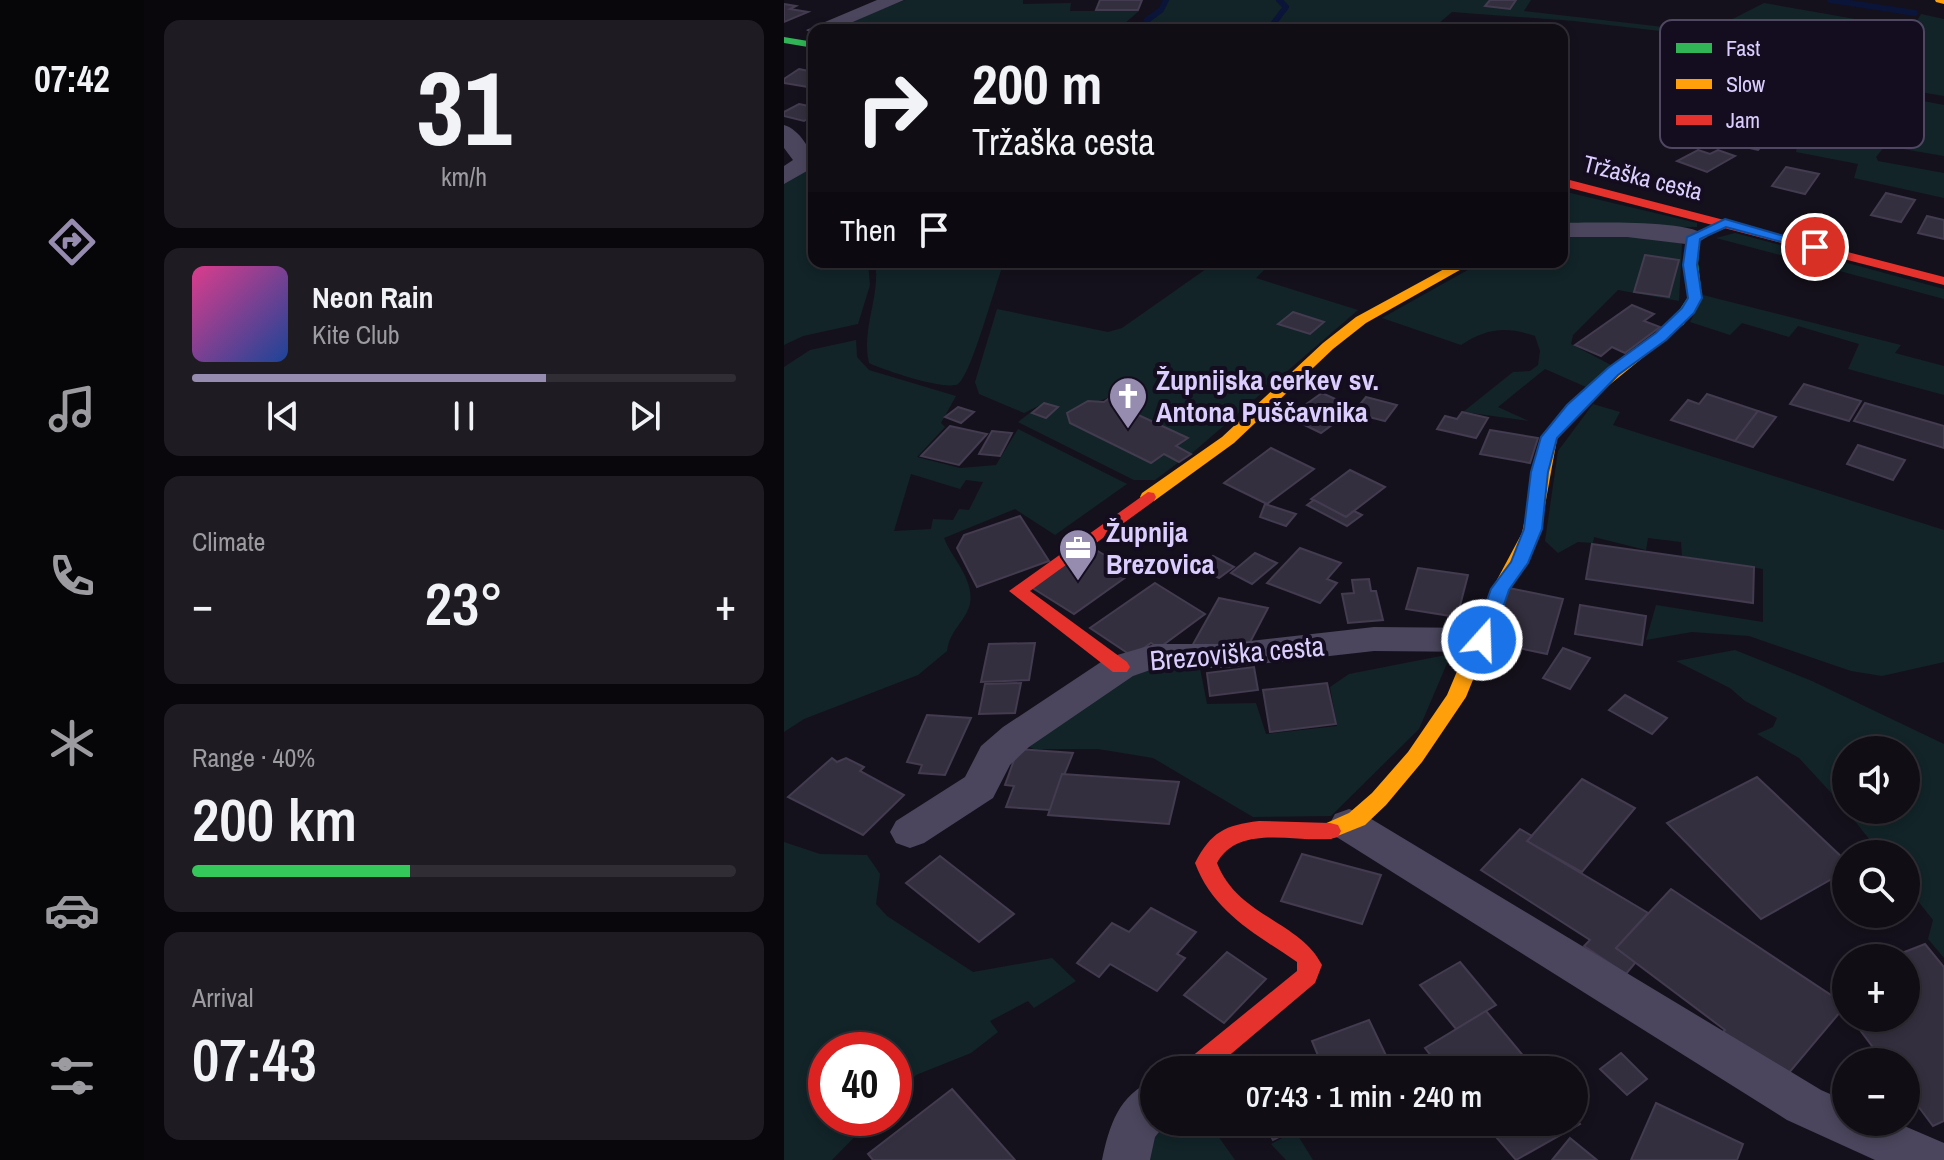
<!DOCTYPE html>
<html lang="en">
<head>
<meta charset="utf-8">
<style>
  body { margin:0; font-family:"Archivo Narrow",sans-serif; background:#1e1b22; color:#f1f3f6; height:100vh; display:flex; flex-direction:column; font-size:30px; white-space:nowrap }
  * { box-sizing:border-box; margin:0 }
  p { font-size:26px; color:#9c9ca0 }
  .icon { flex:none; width:44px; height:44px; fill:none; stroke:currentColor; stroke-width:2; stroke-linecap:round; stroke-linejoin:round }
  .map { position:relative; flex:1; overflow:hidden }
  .panel { display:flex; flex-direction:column; gap:20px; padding:20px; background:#09070c; width:640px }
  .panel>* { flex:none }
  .banner { position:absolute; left:24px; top:24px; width:760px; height:244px; border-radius:16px; box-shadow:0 4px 12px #0003,0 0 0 2px #302d34; background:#100d15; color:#f1f3f6; overflow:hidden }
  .fabs { position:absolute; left:1048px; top:736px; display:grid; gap:16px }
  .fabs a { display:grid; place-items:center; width:88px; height:88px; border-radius:50%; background:#100d15; box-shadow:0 4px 12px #0003,0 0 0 2px #302d34; font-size:40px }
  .speed { position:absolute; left:24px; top:1032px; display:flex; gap:16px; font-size:40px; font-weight:700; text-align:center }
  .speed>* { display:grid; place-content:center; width:104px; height:104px; border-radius:50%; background:#100d15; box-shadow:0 4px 12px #0003,0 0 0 2px #302d34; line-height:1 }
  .speed .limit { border:12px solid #d22; background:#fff; color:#111 }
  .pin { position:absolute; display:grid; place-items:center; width:68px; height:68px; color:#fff; margin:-34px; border:4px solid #fff; border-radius:50%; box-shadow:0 2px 8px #0007 }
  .me { position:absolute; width:88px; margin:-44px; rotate:20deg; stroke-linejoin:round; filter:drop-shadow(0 0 6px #0008) }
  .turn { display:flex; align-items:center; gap:28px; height:168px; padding:0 32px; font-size:36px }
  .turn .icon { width:104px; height:104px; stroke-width:2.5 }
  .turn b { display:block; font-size:56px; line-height:68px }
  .then { display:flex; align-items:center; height:76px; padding:0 32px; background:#0003; gap:16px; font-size:30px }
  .big { font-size:60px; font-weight:600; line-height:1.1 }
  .panel .tile { flex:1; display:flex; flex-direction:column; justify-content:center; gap:12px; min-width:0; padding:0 28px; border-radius:16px; background:#1e1b22 }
  .panel .dial { align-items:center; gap:0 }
  .dial b { font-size:104px; line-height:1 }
  .song { display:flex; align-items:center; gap:24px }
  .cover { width:96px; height:96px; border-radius:12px; background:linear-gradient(135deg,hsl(330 70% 55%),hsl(220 70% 35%)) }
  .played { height:8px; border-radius:4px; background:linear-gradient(90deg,#968caf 65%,#302d34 65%) }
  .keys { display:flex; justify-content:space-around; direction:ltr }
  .heat { display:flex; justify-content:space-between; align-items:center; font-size:44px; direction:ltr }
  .charge { height:12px; border-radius:6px; background:linear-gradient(90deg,#34c759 40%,#302d34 0) }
  .trip { position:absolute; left:356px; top:1056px; width:448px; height:80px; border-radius:40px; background:#100d15; box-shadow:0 4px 12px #0003,0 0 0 2px #302d34; font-weight:600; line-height:80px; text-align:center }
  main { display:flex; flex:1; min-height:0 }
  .dock { display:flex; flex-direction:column; width:144px; justify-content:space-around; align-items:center; background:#060508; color:#9c9ca0 }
  .dock .icon { width:56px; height:56px }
  .dock .on { color:#968caf }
  .dock b { font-size:36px; color:#f1f3f6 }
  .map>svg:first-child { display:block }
  .green { fill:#122428; fill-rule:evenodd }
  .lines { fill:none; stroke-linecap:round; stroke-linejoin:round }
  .stream { stroke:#0b1439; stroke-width:6 }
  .building { fill:#342f3e; stroke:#433b4f; stroke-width:2 }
  .street { fill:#4b465d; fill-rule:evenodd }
  .fast { fill:#30b455; fill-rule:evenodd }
  .slow { fill:#ff9f0a; fill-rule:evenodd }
  .jam { fill:#e5322d; fill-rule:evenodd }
  .route { fill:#1a73e8; stroke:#114b97; stroke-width:2 }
  .labels { text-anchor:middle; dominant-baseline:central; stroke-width:8; stroke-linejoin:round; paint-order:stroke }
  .far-street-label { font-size:24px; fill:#dbcefe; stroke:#140d20 }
  .poi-label { font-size:28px; font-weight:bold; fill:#dbcefe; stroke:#140d20; text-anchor:start }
  .street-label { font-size:28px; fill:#dbcefe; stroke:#140d20 }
  .key { fill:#140d20; stroke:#504763; stroke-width:2 }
  .key-label { font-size:22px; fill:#dbcefe }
</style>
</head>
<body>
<main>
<nav class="dock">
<b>07:42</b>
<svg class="icon on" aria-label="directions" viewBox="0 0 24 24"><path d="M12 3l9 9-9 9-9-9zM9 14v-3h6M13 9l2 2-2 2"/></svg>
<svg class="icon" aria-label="music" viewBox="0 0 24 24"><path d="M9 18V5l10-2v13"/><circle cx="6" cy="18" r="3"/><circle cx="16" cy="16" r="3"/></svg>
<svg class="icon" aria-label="phone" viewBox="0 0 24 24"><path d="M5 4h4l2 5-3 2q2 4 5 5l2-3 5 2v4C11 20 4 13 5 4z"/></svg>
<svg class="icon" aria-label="climate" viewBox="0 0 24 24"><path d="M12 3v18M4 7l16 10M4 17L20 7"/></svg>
<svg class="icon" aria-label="car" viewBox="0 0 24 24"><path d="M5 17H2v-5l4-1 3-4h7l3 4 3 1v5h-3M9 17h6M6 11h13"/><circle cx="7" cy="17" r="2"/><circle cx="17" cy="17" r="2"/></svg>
<svg class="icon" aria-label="filters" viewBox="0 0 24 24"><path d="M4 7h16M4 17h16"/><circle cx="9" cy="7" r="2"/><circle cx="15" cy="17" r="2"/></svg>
</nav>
<section class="panel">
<div class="tile dial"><b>31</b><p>km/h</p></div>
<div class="tile">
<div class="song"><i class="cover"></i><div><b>Neon Rain</b><p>Kite Club</p></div></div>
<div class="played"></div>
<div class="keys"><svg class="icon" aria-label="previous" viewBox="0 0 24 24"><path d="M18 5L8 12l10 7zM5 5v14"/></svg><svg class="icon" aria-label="pause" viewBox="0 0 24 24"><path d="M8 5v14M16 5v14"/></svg><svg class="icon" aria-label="next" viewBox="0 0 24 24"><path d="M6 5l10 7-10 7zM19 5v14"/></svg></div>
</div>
<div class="tile"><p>Climate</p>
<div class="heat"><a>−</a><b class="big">23°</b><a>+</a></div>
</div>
<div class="tile"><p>Range · 40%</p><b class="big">200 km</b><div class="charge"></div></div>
<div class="tile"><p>Arrival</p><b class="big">07:43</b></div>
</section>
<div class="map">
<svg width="1160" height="1160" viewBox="0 0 1160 1160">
  <rect width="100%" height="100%" fill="#15111c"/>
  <g class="green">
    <path d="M 121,0 L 239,0 L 239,4 L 287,3 L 286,11 L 355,11 L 333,30 L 44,30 Z"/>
    <path d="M 384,0 L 705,0 L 701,6 L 725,9 L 732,0 L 747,0 L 740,11 L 923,32 L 980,3 L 1128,29 L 1137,14 L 1160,19 L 1160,96 L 1054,78 L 1045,83 L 1160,105 L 1160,156 L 1101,146 L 1092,157 L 1094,161 L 1160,173 L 1160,198 L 1070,178 L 1074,164 L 1012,152 L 1016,131 L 1044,96 L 1025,89 L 1039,76 L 991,55 L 980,58 L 928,39 L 902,34 L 790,21 L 668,12 L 647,30 L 511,30 L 456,22 L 363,25 Z"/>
    <path d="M 20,168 L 30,180 L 30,262 L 84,262 L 86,285 L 74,324 L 19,336 L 0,345 L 0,183 Z"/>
    <path d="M 778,191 L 913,223 L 913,227 L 778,226 Z"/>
    <path d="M 816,233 L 890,240 L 898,244 L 895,301 L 834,290 L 789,335 L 787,344 L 827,365 L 802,387 L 761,369 L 714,407 L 745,421 L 679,412 L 729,372 L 746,371 L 754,365 L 756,351 L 751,336 C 722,326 703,328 677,345 L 598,318 L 698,262 L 778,262 L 778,236 Z"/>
    <path d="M 951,233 L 1160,289 L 1160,299 L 932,238 Z"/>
    <path d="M 91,262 L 220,262 C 212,282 187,376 174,384 C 162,391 99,370 85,363 C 77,328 97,296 91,262 Z"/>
    <path d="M 432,262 L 488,262 L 472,278 L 574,310 L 407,454 L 392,446 L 403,438 L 350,413 L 359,406 L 333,393 C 317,403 300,403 283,413 L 286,423 L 366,463 L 380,454 L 395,462 L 371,480 L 350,480 L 234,422 L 256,405 L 240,413 L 195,394 L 191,382 L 213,309 L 324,332 L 338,328 Z"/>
    <path d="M 919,295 L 1117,345 L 1111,353 L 1160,366 L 1160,395 L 1064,369 L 1075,344 L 1014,326 L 1005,337 L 958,323 L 946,335 L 906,322 Z"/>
    <path d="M 72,340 L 73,357 L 85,370 L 172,396 L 157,423 L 161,427 L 133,457 L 176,468 L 212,465 L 234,429 L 343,484 L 271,535 L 231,509 L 160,538 C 168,559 193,582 185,607 C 179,624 166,630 163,651 L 134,675 L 20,719 L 0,732 L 0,367 L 26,350 ZM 127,474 L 176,489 L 182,480 L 199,482 L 185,510 L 175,509 L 169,520 L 149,519 L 147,529 L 110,531 Z"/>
    <path d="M 809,404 L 836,412 L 829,425 L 1160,530 L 1160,662 L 1098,676 L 1067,671 L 965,636 L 908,632 L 862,640 L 872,605 L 979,622 L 979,569 L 898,556 L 897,542 L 864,538 L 862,550 L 810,537 L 809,543 L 794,542 L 774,553 L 761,541 L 774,451 Z"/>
    <path d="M 951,650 L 1028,681 L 1160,744 L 1160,958 L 1144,939 L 1149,920 L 1122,886 L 1122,854 L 1097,854 L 1062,810 L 1122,810 L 1122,750 L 1062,750 L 1062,809 L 1015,758 L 973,734 L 989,727 L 993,718 L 961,701 L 946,688 L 892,661 Z"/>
    <path d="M 667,654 L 635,729 L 547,816 L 469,817 L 369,758 L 314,749 L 250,749 L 235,743 C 294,703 340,661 415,663 L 423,704 L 472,703 L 482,734 L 553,726 L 546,687 L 565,674 Z"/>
    <path d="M 0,842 L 36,854 L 83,855 L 96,874 L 92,904 L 103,916 L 189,972 L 268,958 L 292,981 L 250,1008 L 244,1001 L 206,1021 L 214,1032 L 187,1053 L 132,1075 L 110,1097 L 110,1050 L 42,1050 L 42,1118 L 89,1118 L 48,1160 L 0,1160 Z"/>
    <path d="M 370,1122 L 424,1122 L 451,1160 L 353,1160 Z"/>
    <path d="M 511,1131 L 529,1160 L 502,1160 L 487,1144 Z"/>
  </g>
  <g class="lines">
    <g class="stream">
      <path d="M 1046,0 L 1131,13"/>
      <path d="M 363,20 L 377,10 L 382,0"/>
      <path d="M 489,24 L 502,7 L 495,0"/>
    </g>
  </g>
  <g class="building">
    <path d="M 316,0 L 358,0 L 354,10 L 312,10 Z"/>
    <path d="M 706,0 L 732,0 L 726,9 L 701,6 Z"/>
    <path d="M 0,4 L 12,6 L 6,9 L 24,12 L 0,22 Z"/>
    <path d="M 15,69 L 30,72 L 30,88 L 0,83 L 0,79 Z"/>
    <path d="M 15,104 L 30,107 L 30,115 L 20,121 L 0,116 L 0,112 Z"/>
    <path d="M 959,134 L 984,140 L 974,150 L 948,144 Z"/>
    <path d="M 914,150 L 926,154 L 934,150 L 951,156 L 923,172 L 893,161 Z"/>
    <path d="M 1002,167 L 1035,174 L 1021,194 L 988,186 Z"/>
    <path d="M 1102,193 L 1131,200 L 1117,222 L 1087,215 Z"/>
    <path d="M 1143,216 L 1160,220 L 1160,239 L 1134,233 Z"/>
    <path d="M 861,255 L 895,260 L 885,297 L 850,292 Z"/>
    <path d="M 848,305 L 870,314 L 860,321 L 876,327 L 841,353 L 828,347 L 817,356 L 791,345 Z"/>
    <path d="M 509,312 L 540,322 L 526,334 L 494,324 Z"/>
    <path d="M 1020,384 L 1077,401 L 1065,421 L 1006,404 Z"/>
    <path d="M 332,393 L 360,406 L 350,413 L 404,438 L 392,446 L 407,454 L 395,462 L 380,454 L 367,463 L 286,423 L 283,413 L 304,401 L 320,402 Z"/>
    <path d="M 538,393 L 571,408 L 537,433 L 504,417 Z"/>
    <path d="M 923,394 L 974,411 L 951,441 L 887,420 L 904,400 L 915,404 Z"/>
    <path d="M 582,397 L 613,405 L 601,421 L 569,413 Z"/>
    <path d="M 260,403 L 274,407 L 262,418 L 248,413 Z"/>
    <path d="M 1081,403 L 1160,426 L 1160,448 L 1070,421 Z"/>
    <path d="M 174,407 L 190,412 L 177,423 L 161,417 Z"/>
    <path d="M 974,411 L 992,417 L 969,447 L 951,441 Z"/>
    <path d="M 678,412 L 704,418 L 692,438 L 653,429 L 661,416 L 673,419 Z"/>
    <path d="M 166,426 L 203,434 L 175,465 L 137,456 Z"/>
    <path d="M 706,430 L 754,438 L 746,463 L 696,454 Z"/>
    <path d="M 208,431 L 228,433 L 216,456 L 195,454 Z"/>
    <path d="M 1074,445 L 1121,460 L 1109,480 L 1063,464 Z"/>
    <path d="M 487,448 L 530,469 L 483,504 L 440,483 Z"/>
    <path d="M 566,470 L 601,487 L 562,517 L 527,499 Z"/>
    <path d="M 530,500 L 562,517 L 570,511 L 578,515 L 563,526 L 523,505 Z"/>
    <path d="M 481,504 L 512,514 L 502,526 L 476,517 Z"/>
    <path d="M 236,516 L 265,561 L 193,587 L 173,548 L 180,535 Z"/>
    <path d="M 808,544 L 970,567 L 969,603 L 802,579 Z"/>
    <path d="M 307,547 L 349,572 L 290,614 L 247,587 Z"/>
    <path d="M 516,548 L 557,563 L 543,579 L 553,583 L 536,603 L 483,583 Z"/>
    <path d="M 471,553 L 493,563 L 468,584 L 447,573 Z"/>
    <path d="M 429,556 L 450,567 L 435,578 L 415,567 Z"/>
    <path d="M 634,568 L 684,575 L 673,617 L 622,609 Z"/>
    <path d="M 585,579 L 587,591 L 592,591 L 599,620 L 564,623 L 558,594 L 570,593 L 568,580 Z"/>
    <path d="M 371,583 L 421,614 L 375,648 L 367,643 L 348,656 L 306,628 Z"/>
    <path d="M 725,588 L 779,599 L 763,654 L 706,642 Z"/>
    <path d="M 435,598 L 484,608 L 462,650 L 408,646 Z"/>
    <path d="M 796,605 L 862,616 L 858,645 L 791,634 Z"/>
    <path d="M 251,643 L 245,680 L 197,682 L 205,644 Z"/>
    <path d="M 779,648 L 806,658 L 786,689 L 759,678 Z"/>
    <path d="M 470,667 L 474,690 L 426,696 L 423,673 Z"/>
    <path d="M 237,683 L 231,713 L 195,714 L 201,684 Z"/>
    <path d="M 543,683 L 552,724 L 486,732 L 479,690 Z"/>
    <path d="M 841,695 L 883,718 L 868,734 L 825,710 Z"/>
    <path d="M 143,715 L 187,718 L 161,775 L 135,773 L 138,765 L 123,762 Z"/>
    <path d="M 234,749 L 289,753 L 266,810 L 222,807 L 230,786 L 221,785 Z"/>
    <path d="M 48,758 L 53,762 L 62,758 L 80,767 L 76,771 L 120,795 L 79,835 L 4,797 Z"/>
    <path d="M 278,774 L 395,782 L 385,824 L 264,815 Z"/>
    <path d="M 973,777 L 1062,861 L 1062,871 L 977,919 L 883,823 Z"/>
    <path d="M 798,779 L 851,808 L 798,872 L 743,841 Z"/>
    <path d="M 736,829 L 748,836 L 743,841 L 864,913 L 832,948 L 852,962 L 842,974 L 800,946 L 806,940 L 697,870 Z"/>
    <path d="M 518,854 L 597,875 L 578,924 L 497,901 Z"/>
    <path d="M 156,856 L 230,914 L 195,942 L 122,883 Z"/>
    <path d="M 887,889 L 1062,1005 L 999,1080 L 935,1036 L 941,1030 L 832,948 Z"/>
    <path d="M 367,908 L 412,932 L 393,954 L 401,958 L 373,991 L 326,964 L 315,977 L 293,963 L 328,923 L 345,932 Z"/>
    <path d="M 1141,944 L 1160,967 L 1160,1121 L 1149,1126 L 1122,1090 L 1122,1062 L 1100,1062 L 1067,1018 L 1122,1018 L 1122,958 L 1105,958 Z"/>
    <path d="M 443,952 L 482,979 L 440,1023 L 400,995 Z"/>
    <path d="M 676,962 L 712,1005 L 672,1029 L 636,985 Z"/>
    <path d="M 702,1011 L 751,1070 L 658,1070 L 641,1048 Z"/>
    <path d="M 585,1020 L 609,1070 L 540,1070 L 528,1041 Z"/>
    <path d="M 837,1053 L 863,1079 L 843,1095 L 816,1069 Z"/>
    <path d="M 168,1089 L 231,1160 L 89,1160 L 84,1154 Z"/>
    <path d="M 872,1103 L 959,1144 L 953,1160 L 847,1160 Z"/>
    <path d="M 790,1117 L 796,1124 L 732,1160 L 699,1122 L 790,1122 Z"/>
    <path d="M 479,1122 L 525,1122 L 489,1140 Z"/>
    <path d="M 786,1138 L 813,1160 L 768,1160 Z"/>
  </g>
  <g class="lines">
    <g class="street">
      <path d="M 93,0 L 120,0 L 50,30 L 30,30 L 30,35 L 22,30 Z"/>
      <path d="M 0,125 C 15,129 30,152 30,167 L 0,184 L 0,166 L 9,160 L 0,148 Z"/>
      <path d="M 778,223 C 803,223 910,219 923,237 L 910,245 L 843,237 L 778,237 Z"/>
      <path d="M 590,627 L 698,628 L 711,631 L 716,640 L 711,649 L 698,652 L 590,651 L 440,668 L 372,668 L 349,676 L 245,747 L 226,765 L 209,798 L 140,843 L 126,848 L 112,843 L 106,832 L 112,821 L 181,777 L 197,746 L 219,727 L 323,658 L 371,644 L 440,644 Z"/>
      <path d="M 565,809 L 579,814 L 1037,1090 L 1062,1101 L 1062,1122 L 1111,1122 L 1160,1143 L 1160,1160 L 1091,1160 L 1003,1120 L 551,836 L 545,825 L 551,814 Z"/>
      <path d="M 370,1080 L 370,1122 L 383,1122 L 371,1137 L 366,1160 L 318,1160 C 325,1126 335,1094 370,1080 Z"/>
    </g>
    <g class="fast">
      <path d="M 0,37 L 30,42 L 30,48 L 0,43 Z"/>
      <path d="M 941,219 L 948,223 L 946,226 L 916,239 L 914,263 L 918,297 L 900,324 L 890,324 L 888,321 L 904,297 L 900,263 L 903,237 Z"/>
    </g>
    <g class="slow">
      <path d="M 1151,0 L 1160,0 L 1160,4 L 1152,2 Z"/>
      <path d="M 673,262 L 690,262 L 582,323 L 549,349 L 450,443 L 370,501 L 358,501 L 356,497 L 358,493 L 438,437 L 539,343 L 572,317 Z"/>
      <path d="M 895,317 L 900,318 L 900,324 L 802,404 L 773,439 L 756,533 L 725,591 L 682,697 L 638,762 L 602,805 L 581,825 L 546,839 L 538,837 L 535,831 L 538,825 L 565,813 L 588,793 L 624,752 L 663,695 L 707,591 L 738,533 L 759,435 L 790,398 Z"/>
    </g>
    <g class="jam">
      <path d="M 778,178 L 1160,277 L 1160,285 L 778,186 Z"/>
      <path d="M 364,492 L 370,493 L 372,497 L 370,501 L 246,591 L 343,662 L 346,667 L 343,672 L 329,672 L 225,591 Z"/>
      <path d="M 475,821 L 546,823 L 554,825 L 557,831 L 554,837 L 546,839 C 509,842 454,824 433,863 C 453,916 516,921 538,965 L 531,983 L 428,1070 L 398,1070 L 401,1062 L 513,971 L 513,962 C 472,934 429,912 411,863 C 427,832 441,825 475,821 Z"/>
    </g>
  </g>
  <path class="route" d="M 941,219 L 1038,247 L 1031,251 L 942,227 L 916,239 L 913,265 L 918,298 L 910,313 L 882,340 L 834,375 L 773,438 L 764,472 L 758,529 L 744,563 L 725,590 L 708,640 L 705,644 L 692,644 L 689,640 L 707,589 L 727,562 L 740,529 L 747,472 L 757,437 L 783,405 L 824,368 L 872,333 L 898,308 L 904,298 L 899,265 L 903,237 Z"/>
  <defs>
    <g id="church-pin" transform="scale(2)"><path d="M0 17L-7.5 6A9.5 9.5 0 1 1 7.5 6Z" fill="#968caf" stroke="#140d20"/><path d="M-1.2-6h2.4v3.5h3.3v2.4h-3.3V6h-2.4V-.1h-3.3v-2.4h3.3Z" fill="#fff"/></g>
    <g id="office-pin" transform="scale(2)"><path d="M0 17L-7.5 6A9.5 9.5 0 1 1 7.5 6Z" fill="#968caf" stroke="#140d20"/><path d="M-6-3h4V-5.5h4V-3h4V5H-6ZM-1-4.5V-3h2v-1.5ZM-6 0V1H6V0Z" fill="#fff"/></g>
  </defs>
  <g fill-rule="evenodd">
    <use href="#church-pin" x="344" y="396"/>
    <use href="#office-pin" x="294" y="548"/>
  </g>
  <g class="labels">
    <g class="far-street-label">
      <text transform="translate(859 177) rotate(14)">Tržaška cesta</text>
    </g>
    <g class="poi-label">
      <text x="372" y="380">Župnijska cerkev sv.<tspan x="372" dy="32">Antona Puščavnika</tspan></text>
      <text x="322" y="532">Župnija<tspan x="322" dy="32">Brezovica</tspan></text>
    </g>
    <g class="street-label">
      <text transform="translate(453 653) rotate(-5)">Brezoviška cesta</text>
    </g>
  </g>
  <rect x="876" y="20" width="264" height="128" rx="12" class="key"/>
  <rect x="892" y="43" width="36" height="10" fill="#30b455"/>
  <rect x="892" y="79" width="36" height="10" fill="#ff9f0a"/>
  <rect x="892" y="115" width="36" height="10" fill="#e5322d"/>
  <g class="key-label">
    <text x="942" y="56">Fast</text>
    <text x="942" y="92">Slow</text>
    <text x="942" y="128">Jam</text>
  </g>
</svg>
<div class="fabs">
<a><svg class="icon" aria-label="sound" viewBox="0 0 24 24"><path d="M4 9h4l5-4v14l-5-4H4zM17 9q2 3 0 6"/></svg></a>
<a><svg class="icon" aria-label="search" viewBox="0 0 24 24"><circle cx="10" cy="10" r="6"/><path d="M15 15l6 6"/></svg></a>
<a>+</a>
<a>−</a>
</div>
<div class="speed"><div class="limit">40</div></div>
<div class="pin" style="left:1031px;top:247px;background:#d93025"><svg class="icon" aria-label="arrive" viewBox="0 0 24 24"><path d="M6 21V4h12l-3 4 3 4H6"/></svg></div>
<svg class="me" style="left:698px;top:640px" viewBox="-20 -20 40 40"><circle r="17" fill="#1a73e8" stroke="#fff" stroke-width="3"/><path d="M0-11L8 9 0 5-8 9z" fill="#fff"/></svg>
<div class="trip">07:43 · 1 min · 240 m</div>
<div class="banner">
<div class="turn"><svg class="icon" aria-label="right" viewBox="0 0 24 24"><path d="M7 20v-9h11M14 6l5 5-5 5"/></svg><div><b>200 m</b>Tržaška cesta</div></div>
<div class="then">Then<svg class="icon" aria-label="arrive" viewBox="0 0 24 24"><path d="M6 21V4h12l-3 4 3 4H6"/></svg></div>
</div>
</div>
</main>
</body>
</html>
